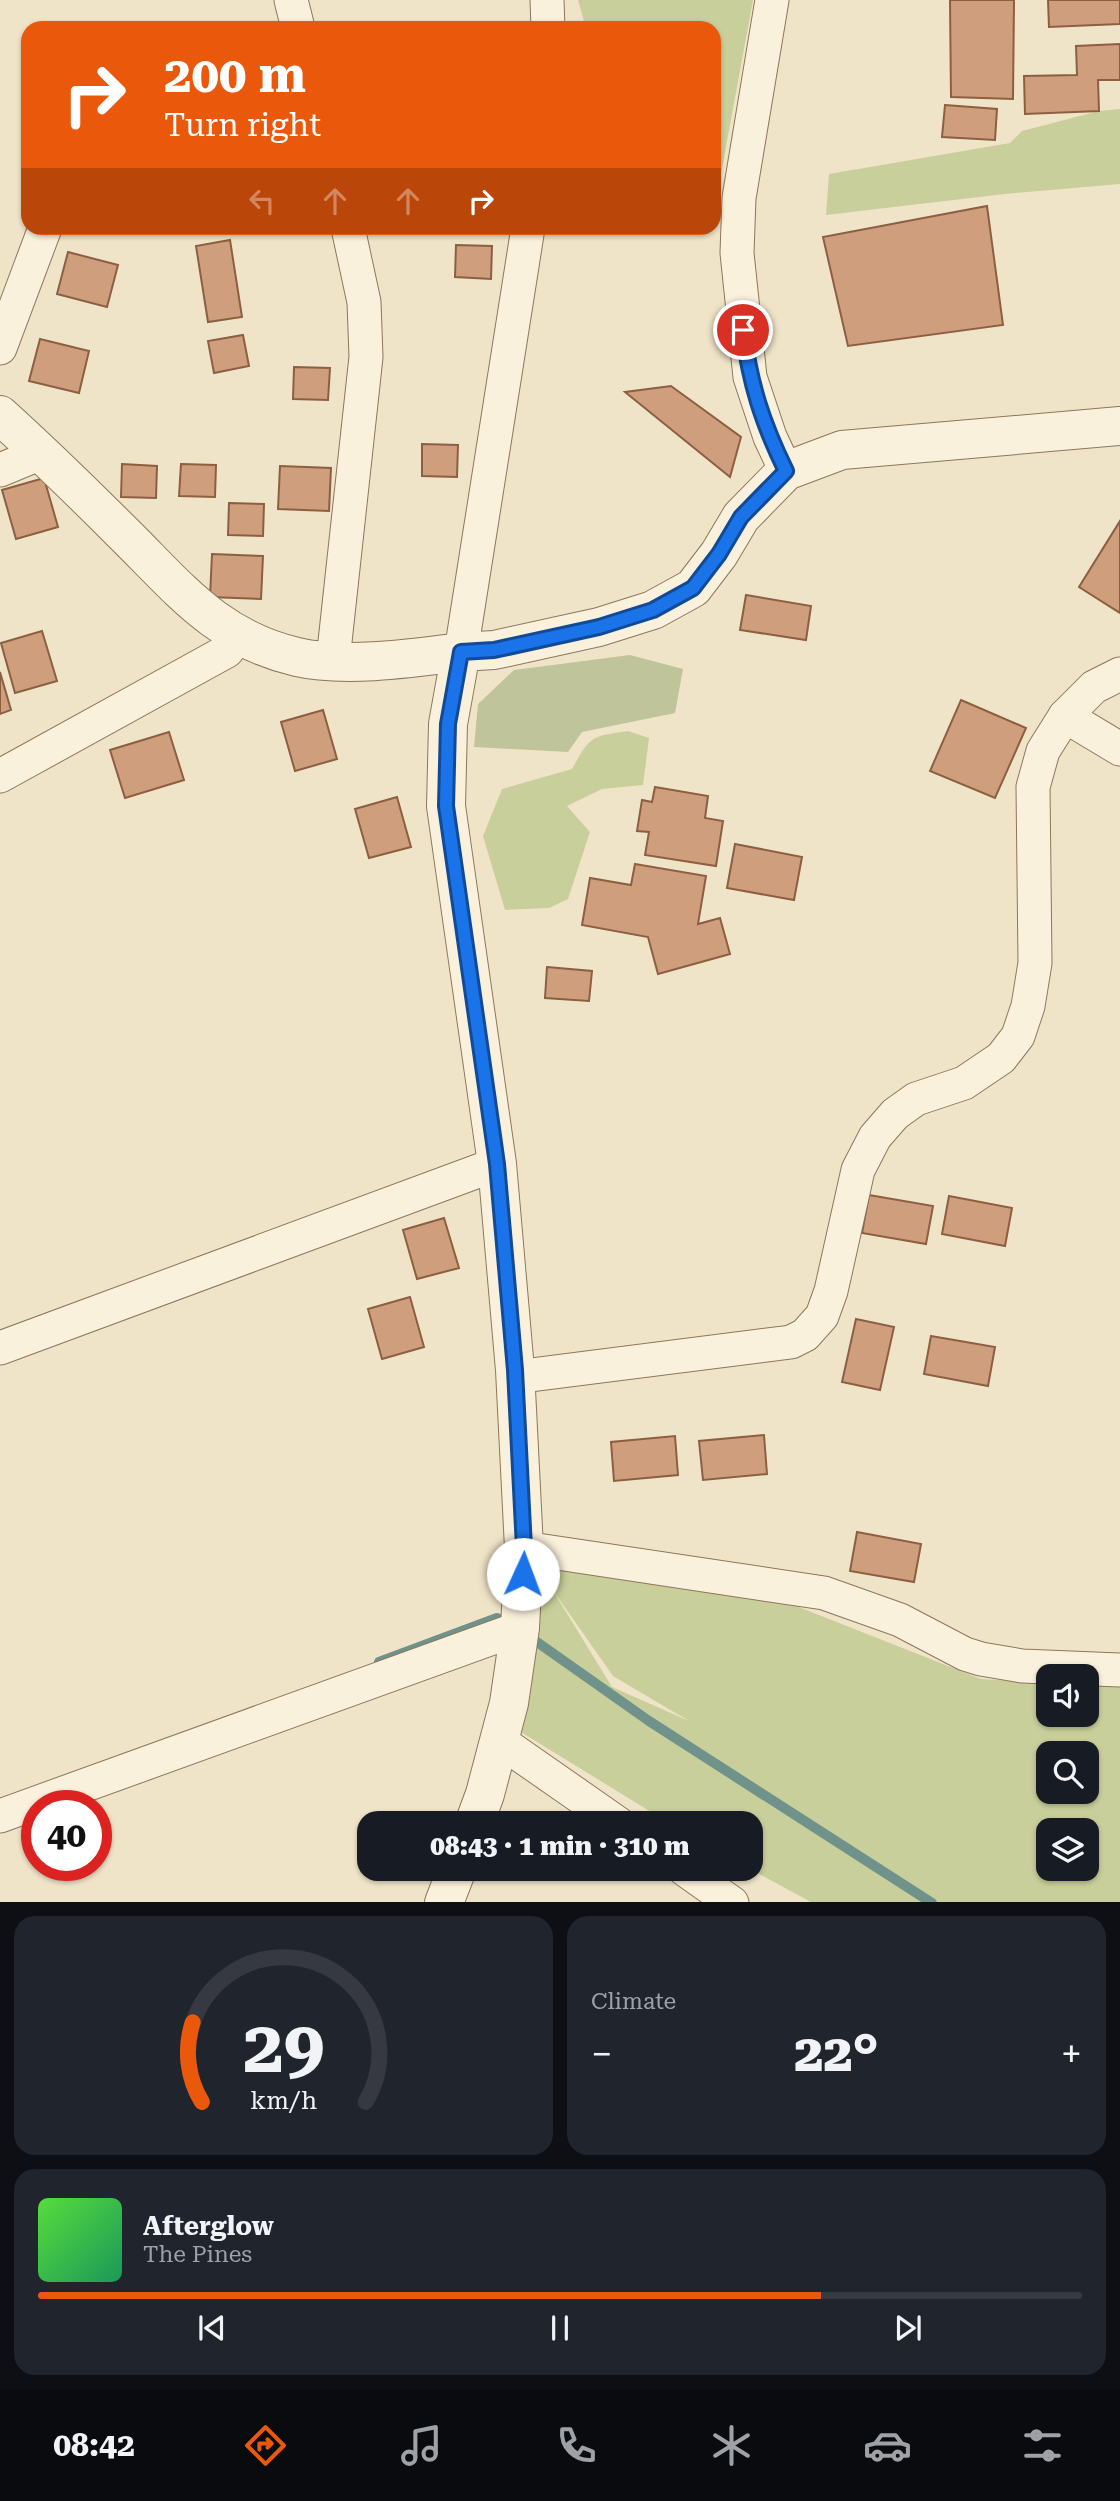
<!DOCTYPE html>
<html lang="en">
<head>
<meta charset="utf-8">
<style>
  body { margin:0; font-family:"Roboto Serif",serif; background:#20242c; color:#f1f3f6; height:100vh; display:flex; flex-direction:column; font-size:26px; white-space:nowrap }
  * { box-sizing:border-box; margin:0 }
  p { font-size:23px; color:#9ea1a6 }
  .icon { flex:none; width:38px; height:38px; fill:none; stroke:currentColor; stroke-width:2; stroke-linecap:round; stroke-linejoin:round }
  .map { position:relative; height:1902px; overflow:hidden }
  .side { display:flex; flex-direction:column; gap:14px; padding:14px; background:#0d0f14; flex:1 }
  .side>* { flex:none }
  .guide { position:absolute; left:21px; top:21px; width:700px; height:214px; border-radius:21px; box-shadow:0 2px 5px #0004; background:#ea580c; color:#fff; overflow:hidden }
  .controls { position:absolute; left:1036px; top:1664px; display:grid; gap:14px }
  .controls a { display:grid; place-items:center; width:63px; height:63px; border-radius:14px; background:#171b24; box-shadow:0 2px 5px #0004; font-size:35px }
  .speed { position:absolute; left:21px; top:1790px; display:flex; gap:14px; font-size:35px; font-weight:700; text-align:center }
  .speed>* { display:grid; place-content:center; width:91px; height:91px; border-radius:50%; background:#171b24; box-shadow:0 2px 5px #0004; line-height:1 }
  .speed .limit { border:10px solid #d22; background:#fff; color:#111 }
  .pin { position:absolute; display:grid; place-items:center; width:60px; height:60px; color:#fff; margin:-30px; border:4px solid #fff; border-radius:50%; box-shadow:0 2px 7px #0007 }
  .me { position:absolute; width:77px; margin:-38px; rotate:2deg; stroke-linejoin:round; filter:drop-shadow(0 0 5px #0008) }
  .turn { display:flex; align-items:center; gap:24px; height:147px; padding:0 28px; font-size:32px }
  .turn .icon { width:91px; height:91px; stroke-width:2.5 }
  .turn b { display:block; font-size:49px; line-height:60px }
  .lanes { display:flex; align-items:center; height:66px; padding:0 28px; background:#0003; justify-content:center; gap:35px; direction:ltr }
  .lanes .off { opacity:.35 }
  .big { font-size:52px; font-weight:800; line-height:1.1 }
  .side .tile { flex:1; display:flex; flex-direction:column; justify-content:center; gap:10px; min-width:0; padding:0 24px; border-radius:21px; background:#20242c }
  .side .dial { align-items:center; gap:0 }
  .dial svg { height:182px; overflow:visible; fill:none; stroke:#363941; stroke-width:7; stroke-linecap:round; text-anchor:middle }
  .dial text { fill:#f1f3f6; stroke:none }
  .song { display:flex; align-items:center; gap:21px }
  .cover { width:84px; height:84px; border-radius:10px; background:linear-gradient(135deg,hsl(110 70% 55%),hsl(150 70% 35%)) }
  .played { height:7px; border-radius:4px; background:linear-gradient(90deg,#ea580c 75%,#363941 75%) }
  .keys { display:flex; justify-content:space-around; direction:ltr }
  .heat { display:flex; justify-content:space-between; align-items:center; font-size:38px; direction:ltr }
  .side .tiles { flex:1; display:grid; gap:14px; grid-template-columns:1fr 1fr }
  .tile:last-child { grid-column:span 2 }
  .trip { position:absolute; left:357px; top:1811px; width:406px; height:70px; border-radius:21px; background:#171b24; box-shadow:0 2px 5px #0004; font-weight:800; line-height:70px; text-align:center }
  .menu { display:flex; height:112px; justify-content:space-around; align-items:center; background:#090b0e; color:#9ea1a6 }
  .menu .icon { width:49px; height:49px }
  .menu .selected { color:#ea580c }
  .menu b { font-size:32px; color:#f1f3f6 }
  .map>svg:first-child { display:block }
  .green { fill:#c9cf9b; fill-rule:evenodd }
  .cemetery { fill:#bfc49a }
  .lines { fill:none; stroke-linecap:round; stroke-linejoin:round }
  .stream { stroke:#6f938a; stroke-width:10 }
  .building { fill:#cf9f7d; stroke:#8d5f41; stroke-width:2 }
  .minor-casing { stroke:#8d765c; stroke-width:35 }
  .tertiary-casing { stroke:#8d765c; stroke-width:40 }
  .minor { stroke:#faf1dc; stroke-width:33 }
  .tertiary { stroke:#faf1dc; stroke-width:38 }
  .route-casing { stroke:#114b97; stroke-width:18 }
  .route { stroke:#1a73e8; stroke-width:12 }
</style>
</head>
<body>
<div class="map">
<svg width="1120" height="1903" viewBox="0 0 1120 1903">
  <rect width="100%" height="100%" fill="#f0e4c8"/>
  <g class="green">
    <path d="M 578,0 L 753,0 L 714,212 L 714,28 L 586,28 Z"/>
    <path d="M 1120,109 L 1120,184 L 1005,194 L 826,215 L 829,174 L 1010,143 L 1022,131 L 1099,111 Z"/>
    <path d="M 628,731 L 649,738 L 643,785 L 602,789 L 567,806 L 590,832 L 568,899 L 549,908 L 505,910 L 483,836 L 502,789 L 572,769 C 591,735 590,737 628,731 Z"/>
    <path d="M 524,1548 L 786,1602 L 981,1679 L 1048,1683 L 1048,1715 L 1087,1715 L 1087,1685 L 1120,1687 L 1120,1902 L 811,1902 L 750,1869 L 751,1824 L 669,1823 L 516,1729 ZM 552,1589 L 613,1676 L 689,1721 L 612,1687 ZM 1048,1754 L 1087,1754 L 1087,1792 L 1048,1792 ZM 1048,1830 L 1087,1830 L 1087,1869 L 1048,1869 Z"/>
  </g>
  <path class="cemetery" d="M 630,655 L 683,669 L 675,713 L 582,732 L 568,752 L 474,747 L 478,704 L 514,670 Z"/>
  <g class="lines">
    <g class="stream">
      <path d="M 527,1635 L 649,1721 L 932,1903"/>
      <path d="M 379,1662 L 497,1618 L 508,1624"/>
    </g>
  </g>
  <g class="building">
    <path d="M 950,0 L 1014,0 L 1013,99 L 951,97 Z"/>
    <path d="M 1048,0 L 1120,0 L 1120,24 L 1049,27 Z"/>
    <path d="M 1120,44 L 1120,80 L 1098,80 L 1099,111 L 1025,114 L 1024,76 L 1077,75 L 1076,46 Z"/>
    <path d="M 945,105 L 997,109 L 995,140 L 942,137 Z"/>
    <path d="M 987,206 L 1003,325 L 848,346 L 823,237 Z"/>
    <path d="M 230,240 L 242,317 L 208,322 L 196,246 Z"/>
    <path d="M 456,245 L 492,246 L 491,279 L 455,277 Z"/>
    <path d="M 68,252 L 118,265 L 107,307 L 57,294 Z"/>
    <path d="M 243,335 L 249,366 L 214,373 L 208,341 Z"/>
    <path d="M 40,339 L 89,351 L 79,393 L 29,381 Z"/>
    <path d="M 294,367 L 330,368 L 328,400 L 293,399 Z"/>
    <path d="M 671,386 L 741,437 L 730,477 L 625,392 Z"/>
    <path d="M 422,444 L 458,445 L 457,477 L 422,476 Z"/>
    <path d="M 122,464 L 157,466 L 156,498 L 121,497 Z"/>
    <path d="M 181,464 L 216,465 L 215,497 L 179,496 Z"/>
    <path d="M 280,466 L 331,468 L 329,511 L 278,509 Z"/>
    <path d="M 44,478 L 58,527 L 16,539 L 2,490 Z"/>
    <path d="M 229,503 L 264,504 L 263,536 L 228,535 Z"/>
    <path d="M 1120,521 L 1120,613 L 1079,587 Z"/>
    <path d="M 212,554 L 263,556 L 261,599 L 210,597 Z"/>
    <path d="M 746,595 L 811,606 L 806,640 L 740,630 Z"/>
    <path d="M 42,631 L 57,681 L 15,693 L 1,643 Z"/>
    <path d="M 0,672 L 11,710 L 0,714 Z"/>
    <path d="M 961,700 L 1026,728 L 995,798 L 930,771 Z"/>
    <path d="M 323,710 L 337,759 L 295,771 L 281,722 Z"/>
    <path d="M 169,732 L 184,780 L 125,798 L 110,750 Z"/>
    <path d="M 655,787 L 708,796 L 705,818 L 723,821 L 716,866 L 645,855 L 649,832 L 637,831 L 642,800 L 652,802 Z"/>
    <path d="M 397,797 L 411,847 L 369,858 L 355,809 Z"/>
    <path d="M 735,844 L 802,857 L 794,900 L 727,888 Z"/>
    <path d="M 635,864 L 706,876 L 698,924 L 720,918 L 730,954 L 658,974 L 648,937 L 582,925 L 590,878 L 631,885 Z"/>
    <path d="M 547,967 L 592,971 L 589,1001 L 545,998 Z"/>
    <path d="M 869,1195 L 933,1206 L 926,1244 L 862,1233 Z"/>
    <path d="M 949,1196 L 1012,1208 L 1005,1246 L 942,1234 Z"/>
    <path d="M 444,1218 L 459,1268 L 417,1279 L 403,1230 Z"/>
    <path d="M 410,1297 L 424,1347 L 382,1359 L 368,1309 Z"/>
    <path d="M 856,1319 L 894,1327 L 880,1390 L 842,1382 Z"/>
    <path d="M 931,1336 L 995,1347 L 988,1386 L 924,1374 Z"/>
    <path d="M 764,1435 L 767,1474 L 703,1480 L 699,1441 Z"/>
    <path d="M 675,1436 L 678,1475 L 614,1481 L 611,1442 Z"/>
    <path d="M 857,1532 L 921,1544 L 914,1582 L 850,1571 Z"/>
  </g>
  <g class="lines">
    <g class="minor-casing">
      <g id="minor">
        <path d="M 291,0 L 298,28"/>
        <path d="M 547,0 L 548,28"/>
        <path d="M 772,0 L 739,198 L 737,253 L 750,377 L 770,437 L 786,471"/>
        <path d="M 0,348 L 45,228"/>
        <path d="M 0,470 L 41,453"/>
        <path d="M 461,652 L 528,228"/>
        <path d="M 333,660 L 366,357 L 364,302 L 348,228"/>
        <path d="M 1065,716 L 1120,749"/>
        <path d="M 0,776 L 227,651 L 238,636"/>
        <path d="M 0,1348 L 497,1164"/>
        <path d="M 515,1377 L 791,1342 L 805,1335 L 822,1316 L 831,1291 L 858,1170 L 875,1137 L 895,1114 L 916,1099 L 964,1083 L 1001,1058 L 1018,1036 L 1028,1006 L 1035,963 L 1033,787 L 1043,751 L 1065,716 L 1094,687 L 1120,674"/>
        <path d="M 524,1548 L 824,1593 L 900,1620 L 965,1654 L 981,1659 L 1022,1666 L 1120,1670"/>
        <path d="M 500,1741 L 619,1824"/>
        <path d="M 0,1816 L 520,1628"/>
        <path d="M 684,1869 L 732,1903"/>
      </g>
    </g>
    <g class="tertiary-casing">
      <g id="tertiary">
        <path d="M 0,415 C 42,453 83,493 123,533 C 179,588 216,638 297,657 C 344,668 414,658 461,652"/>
        <path d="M 474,1824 L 485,1794 L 509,1703 L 520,1628 L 524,1548 L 515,1370 L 497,1164 L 446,806 L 448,724 L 461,652 L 494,650 L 599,627 L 653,610 L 693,588 L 719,554 L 741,517 L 786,471 L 842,450 L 1120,426"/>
        <path d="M 444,1903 L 457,1869"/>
      </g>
    </g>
    <use href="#minor" class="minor"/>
    <use href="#tertiary" class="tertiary"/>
  </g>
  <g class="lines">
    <g class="route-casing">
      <path id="route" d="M 523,1574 L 524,1548 L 515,1370 L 497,1164 L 446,806 L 448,724 L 461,652 L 494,650 L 599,627 L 653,610 L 693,588 L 719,554 L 741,517 L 786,471 C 762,422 750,384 743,330"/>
    </g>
    <use href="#route" class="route"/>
  </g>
</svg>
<div class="controls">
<a><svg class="icon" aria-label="sound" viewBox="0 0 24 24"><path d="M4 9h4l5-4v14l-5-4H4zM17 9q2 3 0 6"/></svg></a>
<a><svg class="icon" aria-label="search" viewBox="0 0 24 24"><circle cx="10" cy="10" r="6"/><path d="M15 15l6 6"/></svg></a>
<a><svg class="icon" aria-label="layers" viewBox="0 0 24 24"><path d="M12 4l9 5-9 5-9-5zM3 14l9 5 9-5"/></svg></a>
</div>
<div class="speed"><div class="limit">40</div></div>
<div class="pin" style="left:743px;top:330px;background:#d93025"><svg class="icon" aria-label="arrive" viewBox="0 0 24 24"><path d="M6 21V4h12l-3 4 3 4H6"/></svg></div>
<svg class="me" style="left:523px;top:1574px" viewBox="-20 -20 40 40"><circle r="19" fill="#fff"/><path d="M0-13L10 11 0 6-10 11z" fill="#1a73e8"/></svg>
<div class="trip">08:43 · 1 min · 310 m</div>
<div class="guide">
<div class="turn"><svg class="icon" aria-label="right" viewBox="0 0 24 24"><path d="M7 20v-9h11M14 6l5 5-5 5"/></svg><div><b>200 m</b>Turn right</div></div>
<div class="lanes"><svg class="icon off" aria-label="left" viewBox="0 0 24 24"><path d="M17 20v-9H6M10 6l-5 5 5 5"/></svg><svg class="icon off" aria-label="ahead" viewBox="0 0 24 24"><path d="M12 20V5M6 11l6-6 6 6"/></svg><svg class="icon off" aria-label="ahead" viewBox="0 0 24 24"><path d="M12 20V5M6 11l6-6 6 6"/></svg><svg class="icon" aria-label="right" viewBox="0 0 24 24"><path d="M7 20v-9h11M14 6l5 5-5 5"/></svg></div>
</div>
</div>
<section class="side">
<div class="tiles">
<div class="tile dial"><svg viewBox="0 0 100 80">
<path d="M14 69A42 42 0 1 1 86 69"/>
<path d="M14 69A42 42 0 0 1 10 34" stroke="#ea580c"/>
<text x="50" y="56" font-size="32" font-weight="700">29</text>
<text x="50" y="72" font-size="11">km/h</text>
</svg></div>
<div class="tile"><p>Climate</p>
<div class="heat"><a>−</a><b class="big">22°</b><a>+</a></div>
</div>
<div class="tile">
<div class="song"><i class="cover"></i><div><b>Afterglow</b><p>The Pines</p></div></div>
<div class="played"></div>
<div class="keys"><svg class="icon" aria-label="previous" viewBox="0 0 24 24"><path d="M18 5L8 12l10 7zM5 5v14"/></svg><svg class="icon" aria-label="pause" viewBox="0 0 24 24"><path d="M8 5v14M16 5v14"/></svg><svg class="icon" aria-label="next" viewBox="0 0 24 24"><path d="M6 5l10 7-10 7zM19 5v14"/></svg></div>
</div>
</div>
</section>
<nav class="menu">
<b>08:42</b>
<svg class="icon selected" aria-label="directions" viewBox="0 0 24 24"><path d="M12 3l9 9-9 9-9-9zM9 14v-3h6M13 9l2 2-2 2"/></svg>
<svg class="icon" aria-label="music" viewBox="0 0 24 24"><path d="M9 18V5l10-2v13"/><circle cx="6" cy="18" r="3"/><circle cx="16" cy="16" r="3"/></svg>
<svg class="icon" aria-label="phone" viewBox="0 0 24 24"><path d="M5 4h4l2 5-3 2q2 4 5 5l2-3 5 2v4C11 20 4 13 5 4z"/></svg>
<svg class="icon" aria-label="climate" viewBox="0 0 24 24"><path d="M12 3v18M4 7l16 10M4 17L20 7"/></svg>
<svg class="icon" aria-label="car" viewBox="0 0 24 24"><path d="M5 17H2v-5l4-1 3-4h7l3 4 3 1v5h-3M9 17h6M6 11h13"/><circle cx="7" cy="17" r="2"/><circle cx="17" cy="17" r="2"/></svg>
<svg class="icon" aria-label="filters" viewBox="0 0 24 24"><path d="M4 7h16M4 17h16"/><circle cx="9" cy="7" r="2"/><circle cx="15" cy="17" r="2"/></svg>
</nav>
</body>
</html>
